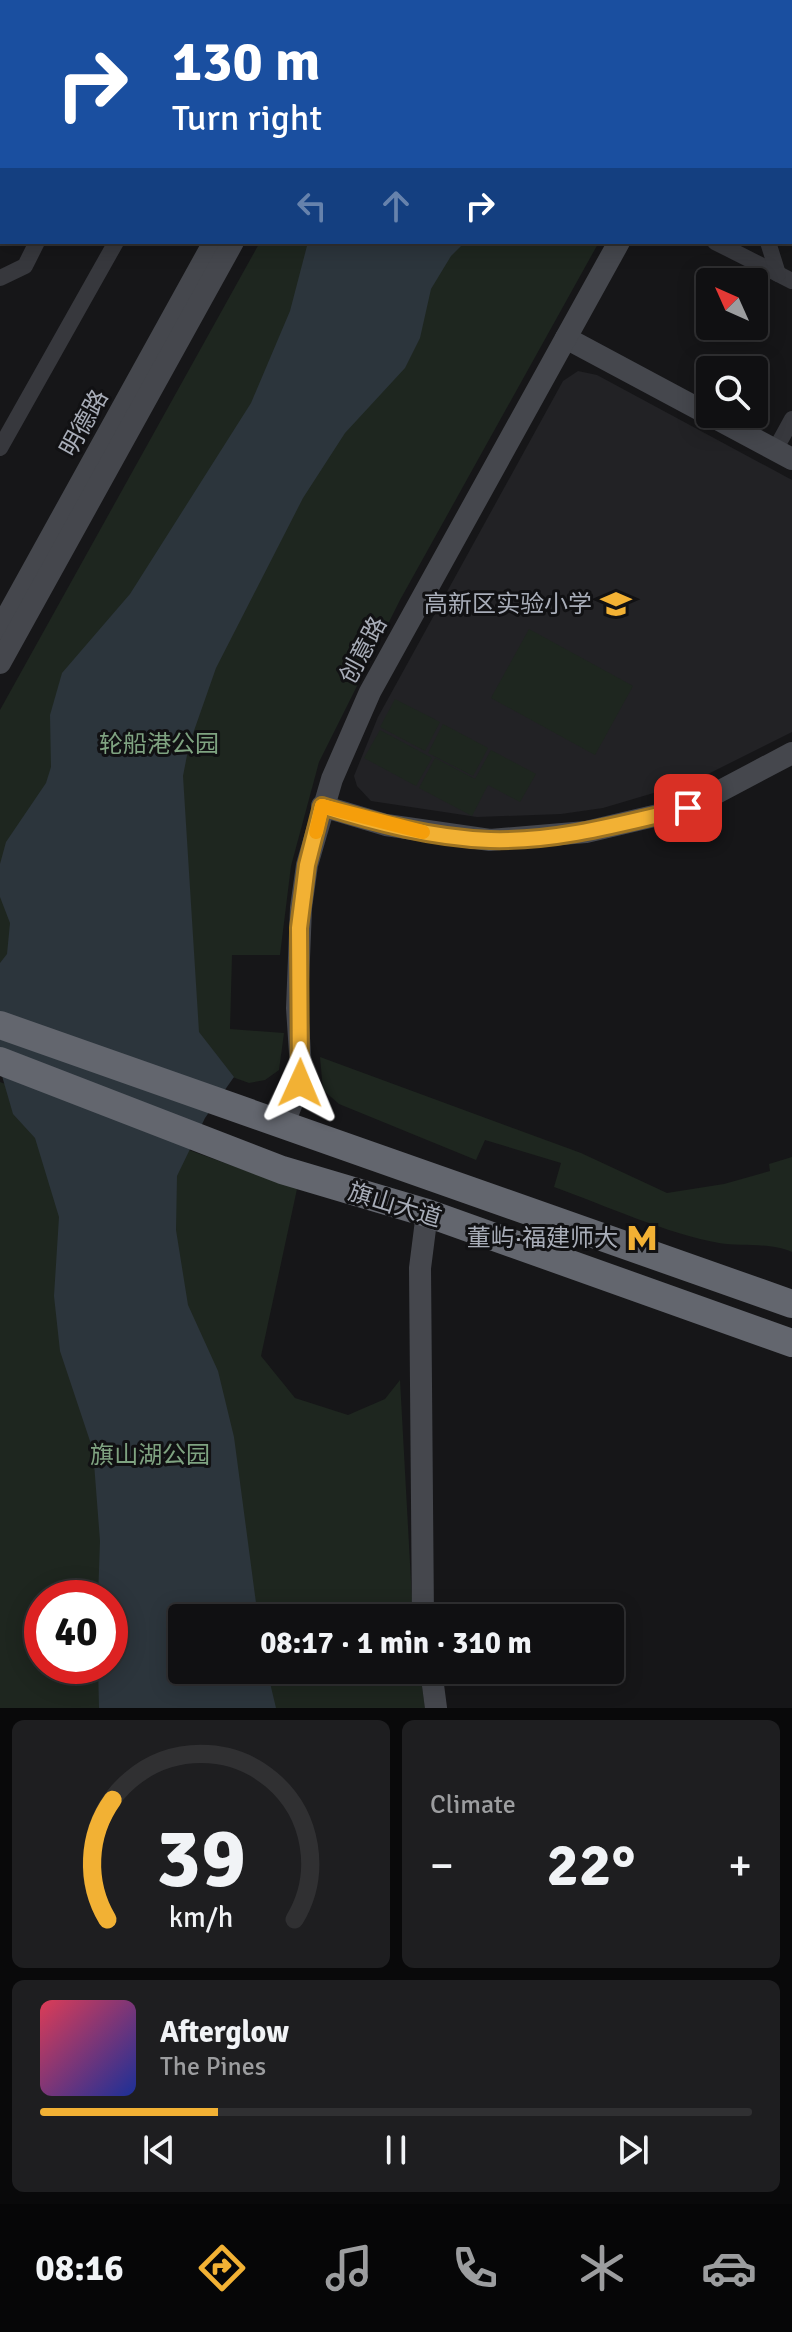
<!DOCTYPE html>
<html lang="en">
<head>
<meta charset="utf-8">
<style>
  body { margin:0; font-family:Signika,"Noto Sans SC",sans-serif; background:#1e1e20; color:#f1f3f6; height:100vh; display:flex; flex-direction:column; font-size:30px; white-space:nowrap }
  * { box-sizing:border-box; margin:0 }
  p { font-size:26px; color:#9c9d9f }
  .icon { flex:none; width:44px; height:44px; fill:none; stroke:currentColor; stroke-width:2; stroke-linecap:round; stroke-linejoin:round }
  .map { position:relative; height:1708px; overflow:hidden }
  .drawer { display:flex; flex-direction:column; gap:12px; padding:12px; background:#09090a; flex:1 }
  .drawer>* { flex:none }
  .banner { position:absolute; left:0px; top:0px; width:792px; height:244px; box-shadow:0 4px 20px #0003,0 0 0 2px #303032; background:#1a4fa0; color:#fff; overflow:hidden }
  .needle { width:52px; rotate:315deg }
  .fabs { position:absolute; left:696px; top:268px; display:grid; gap:16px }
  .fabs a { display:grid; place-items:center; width:72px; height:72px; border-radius:8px; background:#101012; box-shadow:0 4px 20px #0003,0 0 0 2px #303032; font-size:40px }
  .speed { position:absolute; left:24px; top:1580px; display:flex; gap:16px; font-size:40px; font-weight:700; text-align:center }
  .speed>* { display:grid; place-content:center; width:104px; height:104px; border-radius:50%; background:#101012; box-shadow:0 4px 20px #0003,0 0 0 2px #303032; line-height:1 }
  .speed .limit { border:12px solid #d22; background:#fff; color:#111 }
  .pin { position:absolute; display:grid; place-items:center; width:68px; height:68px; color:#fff; margin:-34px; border-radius:16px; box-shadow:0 4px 12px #0006 }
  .me { position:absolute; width:88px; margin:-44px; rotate:1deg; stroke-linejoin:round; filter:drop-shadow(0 0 6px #0008) }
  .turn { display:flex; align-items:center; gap:28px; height:168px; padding:0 40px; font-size:36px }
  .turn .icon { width:104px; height:104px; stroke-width:2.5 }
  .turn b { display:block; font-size:56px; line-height:68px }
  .lanes { display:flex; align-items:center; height:76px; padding:0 40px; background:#0003; justify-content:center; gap:40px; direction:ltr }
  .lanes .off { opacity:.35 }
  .big { font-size:60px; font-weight:800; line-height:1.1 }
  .drawer .tile { flex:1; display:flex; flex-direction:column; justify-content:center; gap:12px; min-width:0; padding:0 28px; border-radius:12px; background:#1e1e20 }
  .drawer .dial { align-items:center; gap:0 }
  .dial svg { height:208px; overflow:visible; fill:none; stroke:#303032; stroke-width:7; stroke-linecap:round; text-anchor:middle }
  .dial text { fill:#f1f3f6; stroke:none }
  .song { display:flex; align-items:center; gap:24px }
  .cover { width:96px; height:96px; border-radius:12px; background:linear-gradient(135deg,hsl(350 70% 55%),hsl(230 70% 35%)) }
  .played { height:8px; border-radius:4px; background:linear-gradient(90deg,#f2b134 25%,#303032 25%) }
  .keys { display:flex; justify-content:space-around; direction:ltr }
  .heat { display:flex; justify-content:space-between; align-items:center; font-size:44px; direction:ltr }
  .drawer .tiles { flex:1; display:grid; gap:12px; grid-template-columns:1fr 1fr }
  .tile:last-child { grid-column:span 2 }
  .trip { position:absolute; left:168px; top:1604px; width:456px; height:80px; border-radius:8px; background:#101012; box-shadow:0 4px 20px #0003,0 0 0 2px #303032; font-weight:800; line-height:80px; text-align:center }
  .tabs { display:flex; height:128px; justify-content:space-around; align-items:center; background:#060607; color:#9c9d9f }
  .tabs .icon { width:56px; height:56px }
  .tabs .current { color:#f2b134 }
  .tabs b { font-size:36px; color:#f1f3f6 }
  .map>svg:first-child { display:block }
  .built { fill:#222225 }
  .green { fill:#1e261f; fill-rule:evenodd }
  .water { fill:#2c353c }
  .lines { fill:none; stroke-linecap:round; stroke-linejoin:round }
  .street { stroke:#37383d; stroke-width:16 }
  .secondary { stroke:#45474d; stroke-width:22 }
  .highway { stroke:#63666e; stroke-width:28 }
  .route-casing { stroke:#9d7322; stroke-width:20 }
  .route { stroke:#f2b134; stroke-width:14 }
  .slow { stroke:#f59e0b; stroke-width:14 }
  .labels { text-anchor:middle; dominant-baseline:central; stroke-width:6; stroke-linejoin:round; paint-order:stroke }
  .street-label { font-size:24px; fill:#a8adb8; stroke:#111113 }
  .poi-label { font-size:24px; fill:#a8adb8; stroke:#111113; text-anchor:end }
  .park-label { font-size:24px; fill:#7fa381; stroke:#111113 }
</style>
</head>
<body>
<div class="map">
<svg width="792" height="1708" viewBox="0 0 792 1708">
  <rect width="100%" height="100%" fill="#161618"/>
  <path class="built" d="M 578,371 L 597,375 L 792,480 L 792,732 L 694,781 L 603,808 L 561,814 L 477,817 L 371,801 L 357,786 L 354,776 L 378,717 L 563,381 Z"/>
  <g class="green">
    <path d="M 260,242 L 599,242 L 400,600 L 319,762 L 291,866 L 280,955 L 232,955 L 230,1029 L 284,1033 L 279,1070 L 265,1080 L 249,1083 L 0,993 L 0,710 Z"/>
    <path d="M 529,629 L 633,686 L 595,755 L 491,698 Z"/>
    <path d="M 395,699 L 440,722 L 425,751 L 380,727 Z"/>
    <path d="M 443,724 L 488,748 L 473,776 L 428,753 Z"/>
    <path d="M 380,730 L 432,758 L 416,786 L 364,758 Z"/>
    <path d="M 491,750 L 536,774 L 520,802 L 488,785 L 472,816 L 419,788 L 435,758 L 475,779 Z"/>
    <path d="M 320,1057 L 581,1153 L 667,1193 L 724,1184 L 770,1171 L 769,1164 L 792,1157 L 792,1252 C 770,1242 743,1247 719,1243 C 668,1234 604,1205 554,1187 L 561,1163 L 485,1140 L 476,1160 L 339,1104 L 323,1090 Z"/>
    <path d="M 0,1082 L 297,1189 L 261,1356 L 295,1398 L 348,1415 L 385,1399 L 400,1380 L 413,1618 L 182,1618 L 182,1670 L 420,1670 L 425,1708 L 0,1708 ZM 42,1598 L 110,1598 L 110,1666 L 42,1666 Z"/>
  </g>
  <path class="water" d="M 308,242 L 465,242 L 451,256 L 431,289 L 420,338 L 405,368 L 345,433 L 303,498 L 216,668 L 189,745 L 183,776 L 199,1032 L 234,1077 L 205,1118 L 177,1176 L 176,1230 L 188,1305 L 218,1371 L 234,1437 L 258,1618 L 182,1618 L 182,1670 L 267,1670 L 276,1708 L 99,1708 L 98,1666 L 110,1666 L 110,1598 L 98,1598 L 100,1541 L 93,1450 L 60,1351 L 54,1296 L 59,1217 L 35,1138 L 13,1114 L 0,1069 L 0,963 L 7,954 L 10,923 L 0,897 L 0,864 L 6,842 L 46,783 L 51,767 L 50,715 L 62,673 L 130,594 L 251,403 L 290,311 Z"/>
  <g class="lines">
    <g class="street">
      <path d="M 63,2 L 65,0"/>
      <path d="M 165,2 L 166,0"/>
      <path d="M 250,2 L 251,0"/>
      <path d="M 0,46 L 2,56"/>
      <path d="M 790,103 L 792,104"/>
      <path d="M 790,121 L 792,122"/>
      <path d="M 790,172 L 792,164"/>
      <path d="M 715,242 L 792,281"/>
      <path d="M 768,242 L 778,274"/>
      <path d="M 0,278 L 25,266 L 37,242"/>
      <path d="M 0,448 L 116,242"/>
      <path d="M 775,450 L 792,419"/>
    </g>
    <g class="secondary">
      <path d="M 347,2 L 349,0"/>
      <path d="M 366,2 L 367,0"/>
      <path d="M 752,2 L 754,0"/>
      <path d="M 566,338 L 792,459"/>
      <path d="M 0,629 L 214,242"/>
      <path d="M 0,663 L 233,242"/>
      <path d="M 322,806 L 386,825 L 490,840 L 586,832 L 688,808 L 792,753"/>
      <path d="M 284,1123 L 300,1083 L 301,1068 L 297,1008 L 301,908 L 307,865 L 332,779 L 370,692 L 619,242"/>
      <path d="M 423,1618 L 420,1268 L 427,1213"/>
      <path d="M 431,1670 L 436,1708"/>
    </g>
    <g class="highway">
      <path d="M 0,1025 L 792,1304"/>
      <path d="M 0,1061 L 282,1170 L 427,1213 L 792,1343"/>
    </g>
  </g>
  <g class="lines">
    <g class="route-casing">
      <path id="route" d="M 300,1083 L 299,928 L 307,865 L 322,806 C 376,823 433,838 490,840 C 557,842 624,823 688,808"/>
    </g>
    <use href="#route" class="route"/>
    <path class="slow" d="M 316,832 L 322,806 L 423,832"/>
  </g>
  <defs>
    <g id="school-bare" transform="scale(2.4)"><path d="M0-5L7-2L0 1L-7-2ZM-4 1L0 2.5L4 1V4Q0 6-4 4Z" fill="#f2b134" stroke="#111113" stroke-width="2.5" paint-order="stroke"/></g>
    <g id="metro-bare" transform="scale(2.4)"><path d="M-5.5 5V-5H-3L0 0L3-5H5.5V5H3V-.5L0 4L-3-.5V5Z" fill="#f2b134" stroke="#111113" stroke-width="2.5" paint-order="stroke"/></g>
  </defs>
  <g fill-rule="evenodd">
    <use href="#school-bare" x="616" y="604"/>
    <use href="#metro-bare" x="642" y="1238"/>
  </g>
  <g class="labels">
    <g class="street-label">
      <text transform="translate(84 423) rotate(-61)">明德路</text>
      <text transform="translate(363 650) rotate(-62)">创意路</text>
      <text transform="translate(395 1205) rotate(17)">旗山大道</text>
    </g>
    <g class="poi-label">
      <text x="592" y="604">高新区实验小学</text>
      <text x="618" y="1238">董屿·福建师大</text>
    </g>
    <g class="park-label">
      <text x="159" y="744">轮船港公园</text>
      <text x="150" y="1455">旗山湖公园</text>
    </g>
  </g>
</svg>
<div class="fabs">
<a><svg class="needle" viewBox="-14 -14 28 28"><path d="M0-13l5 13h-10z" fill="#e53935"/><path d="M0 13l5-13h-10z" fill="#9c9d9f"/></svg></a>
<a><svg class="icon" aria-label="search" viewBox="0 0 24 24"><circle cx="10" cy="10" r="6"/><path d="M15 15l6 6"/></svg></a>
</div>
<div class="speed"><div class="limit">40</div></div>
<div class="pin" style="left:688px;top:808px;background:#d93025"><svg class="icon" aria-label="arrive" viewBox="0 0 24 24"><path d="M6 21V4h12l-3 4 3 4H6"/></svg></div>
<svg class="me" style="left:300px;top:1083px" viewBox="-20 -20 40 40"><path d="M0-17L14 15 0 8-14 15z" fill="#f2b134" stroke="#fff" stroke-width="4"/></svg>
<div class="trip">08:17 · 1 min · 310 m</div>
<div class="banner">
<div class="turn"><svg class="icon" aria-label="right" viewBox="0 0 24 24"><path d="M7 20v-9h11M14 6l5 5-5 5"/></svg><div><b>130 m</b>Turn right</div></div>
<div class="lanes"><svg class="icon off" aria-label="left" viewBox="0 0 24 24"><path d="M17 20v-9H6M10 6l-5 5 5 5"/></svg><svg class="icon off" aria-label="ahead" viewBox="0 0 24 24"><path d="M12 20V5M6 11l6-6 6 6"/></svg><svg class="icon" aria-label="right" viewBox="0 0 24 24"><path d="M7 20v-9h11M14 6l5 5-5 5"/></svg></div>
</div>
</div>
<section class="drawer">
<div class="tiles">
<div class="tile dial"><svg viewBox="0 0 100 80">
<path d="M14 69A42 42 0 1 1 86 69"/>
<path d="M14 69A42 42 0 0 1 16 23" stroke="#f2b134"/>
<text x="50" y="56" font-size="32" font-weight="700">39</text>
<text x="50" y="72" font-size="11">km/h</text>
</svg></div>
<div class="tile"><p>Climate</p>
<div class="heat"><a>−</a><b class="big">22°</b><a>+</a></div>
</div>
<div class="tile">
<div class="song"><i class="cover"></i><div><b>Afterglow</b><p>The Pines</p></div></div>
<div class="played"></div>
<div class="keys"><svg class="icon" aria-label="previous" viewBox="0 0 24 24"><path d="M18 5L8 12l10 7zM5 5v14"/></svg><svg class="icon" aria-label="pause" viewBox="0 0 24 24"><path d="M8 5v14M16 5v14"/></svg><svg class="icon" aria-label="next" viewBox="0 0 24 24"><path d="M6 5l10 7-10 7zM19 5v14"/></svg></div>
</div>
</div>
</section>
<nav class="tabs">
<b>08:16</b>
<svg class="icon current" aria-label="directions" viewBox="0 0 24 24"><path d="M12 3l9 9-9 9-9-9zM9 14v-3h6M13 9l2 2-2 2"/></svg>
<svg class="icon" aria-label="music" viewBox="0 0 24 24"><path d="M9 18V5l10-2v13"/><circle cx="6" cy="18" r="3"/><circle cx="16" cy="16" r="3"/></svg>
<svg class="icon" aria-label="phone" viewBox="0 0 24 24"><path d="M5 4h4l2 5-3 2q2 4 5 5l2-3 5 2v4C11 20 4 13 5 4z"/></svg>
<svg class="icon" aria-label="climate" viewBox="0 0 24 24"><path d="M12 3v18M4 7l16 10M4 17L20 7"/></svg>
<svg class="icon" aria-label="car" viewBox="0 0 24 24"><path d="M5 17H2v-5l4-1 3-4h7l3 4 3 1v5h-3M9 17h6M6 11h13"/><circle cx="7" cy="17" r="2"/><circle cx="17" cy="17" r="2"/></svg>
</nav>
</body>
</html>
